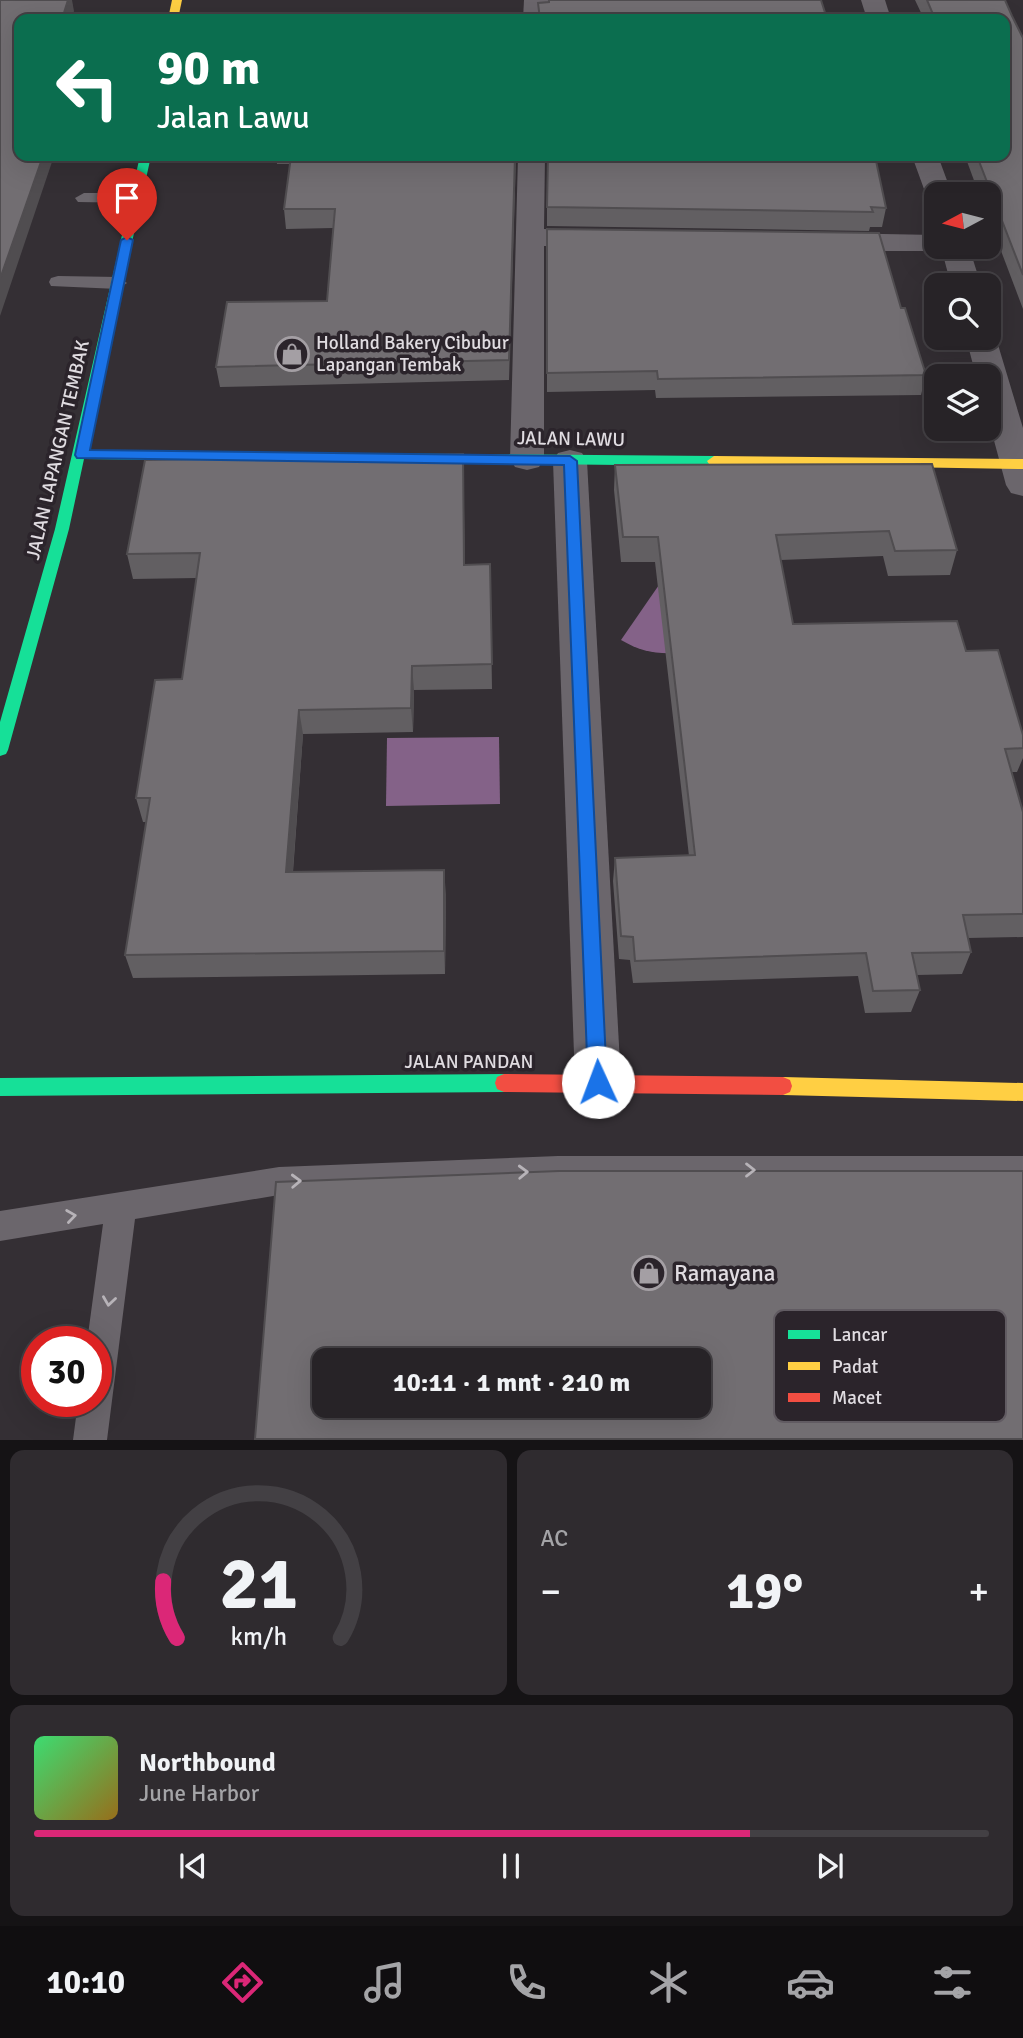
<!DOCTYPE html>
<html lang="id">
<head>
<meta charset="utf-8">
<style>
  body { margin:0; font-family:Signika,sans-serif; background:#2f2b2f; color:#f1f3f6; height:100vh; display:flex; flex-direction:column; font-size:26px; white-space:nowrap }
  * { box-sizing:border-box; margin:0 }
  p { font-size:23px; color:#a4a4a7 }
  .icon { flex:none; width:38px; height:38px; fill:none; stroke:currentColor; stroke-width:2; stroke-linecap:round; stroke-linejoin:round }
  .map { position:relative; height:1440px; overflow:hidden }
  .sheet { display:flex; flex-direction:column; gap:10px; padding:10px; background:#151315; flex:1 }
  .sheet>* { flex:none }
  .hud { position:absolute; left:14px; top:14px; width:996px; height:147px; border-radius:14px; box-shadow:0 7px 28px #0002,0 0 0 2px #434044; background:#0b6e4f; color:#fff; overflow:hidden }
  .needle { width:46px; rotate:263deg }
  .tools { position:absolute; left:924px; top:182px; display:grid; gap:14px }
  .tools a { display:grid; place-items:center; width:77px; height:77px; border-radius:14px; background:#272327; box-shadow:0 7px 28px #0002,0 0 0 2px #434044; font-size:35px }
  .speed { position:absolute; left:21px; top:1326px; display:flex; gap:14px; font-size:35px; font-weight:700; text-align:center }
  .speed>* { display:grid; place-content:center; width:91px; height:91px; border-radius:50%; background:#272327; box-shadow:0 7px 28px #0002,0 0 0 2px #434044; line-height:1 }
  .speed .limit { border:10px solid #d22; background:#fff; color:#111 }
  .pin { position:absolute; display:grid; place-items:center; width:60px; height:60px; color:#fff; margin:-72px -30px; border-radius:50% 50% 50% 0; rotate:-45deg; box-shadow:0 0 7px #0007 }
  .pin .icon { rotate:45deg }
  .me { position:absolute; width:77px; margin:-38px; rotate:358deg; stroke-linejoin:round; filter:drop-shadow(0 0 5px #0008) }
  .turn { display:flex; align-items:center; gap:24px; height:147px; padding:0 28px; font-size:32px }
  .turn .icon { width:91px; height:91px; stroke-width:2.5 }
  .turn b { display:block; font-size:49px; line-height:60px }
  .big { font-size:52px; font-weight:700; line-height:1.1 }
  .sheet .card { flex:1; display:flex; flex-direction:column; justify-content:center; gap:10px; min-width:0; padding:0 24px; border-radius:14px; background:#2f2b2f }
  .sheet .dial { align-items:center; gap:0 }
  .dial svg { height:182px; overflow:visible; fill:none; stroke:#434044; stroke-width:7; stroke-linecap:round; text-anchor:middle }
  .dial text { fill:#f1f3f6; stroke:none }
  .song { display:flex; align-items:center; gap:21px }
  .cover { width:84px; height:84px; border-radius:10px; background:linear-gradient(135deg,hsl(140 70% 55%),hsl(40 70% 35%)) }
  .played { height:7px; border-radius:4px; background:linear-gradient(90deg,#db2777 75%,#434044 75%) }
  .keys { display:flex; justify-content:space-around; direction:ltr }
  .heat { display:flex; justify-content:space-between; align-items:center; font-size:38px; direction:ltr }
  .sheet .tiles { flex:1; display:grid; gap:10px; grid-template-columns:1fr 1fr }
  .card:last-child { grid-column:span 2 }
  .trip { position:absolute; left:312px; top:1348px; width:399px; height:70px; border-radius:14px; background:#272327; box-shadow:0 7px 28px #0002,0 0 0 2px #434044; font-weight:700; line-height:70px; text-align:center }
  .tab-bar { display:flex; height:112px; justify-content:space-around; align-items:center; background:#100e10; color:#a4a4a7 }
  .tab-bar .icon { width:49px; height:49px }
  .tab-bar .on { color:#db2777 }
  .tab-bar b { font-size:32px; color:#f1f3f6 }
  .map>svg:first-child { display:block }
  .water { fill:#846288 }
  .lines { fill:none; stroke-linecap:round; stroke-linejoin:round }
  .lane { fill:#6b666c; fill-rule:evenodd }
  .street { fill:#6b666c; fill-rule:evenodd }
  .fast { fill:#16e098; fill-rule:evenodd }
  .slow { fill:#ffcf43; fill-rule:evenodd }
  .jam { fill:#f24e42; fill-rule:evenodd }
  .wall { fill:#625f62 }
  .shaded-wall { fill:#504d50 }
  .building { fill:#726e72; stroke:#504d50; stroke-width:2; fill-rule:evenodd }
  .oneway { stroke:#b7b3b8 }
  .route { fill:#1a73e8; stroke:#114b97; stroke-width:2 }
  .labels { text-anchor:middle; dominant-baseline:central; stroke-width:7; stroke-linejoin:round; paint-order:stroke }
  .poi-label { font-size:19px; fill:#e0dce1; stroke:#2b242b; text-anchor:start }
  .street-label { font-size:19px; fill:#e0dce1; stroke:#2b242b }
  .near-poi-label { font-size:23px; fill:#e0dce1; stroke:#2b242b; text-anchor:start }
  .key { fill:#2b242b; stroke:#615b62; stroke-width:2 }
  .key-label { font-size:19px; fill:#e0dce1 }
</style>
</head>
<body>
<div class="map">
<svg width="1023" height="1440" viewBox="0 0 1023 1440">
  <rect width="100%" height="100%" fill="#342f34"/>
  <g class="water">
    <path d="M 661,582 L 676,653 C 654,654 640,651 621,640 Z"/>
    <path d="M 499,737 L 500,804 L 386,806 L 387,738 Z"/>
  </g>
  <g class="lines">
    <g class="lane">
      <path d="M 84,193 L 136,193 L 145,198 L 136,203 L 78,202 L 75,198 Z"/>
      <path d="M 58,276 L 118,277 L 127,283 L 118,289 L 51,286 L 49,282 L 51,278 Z"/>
      <path d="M 558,1156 L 1023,1156 L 1023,1184 L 558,1184 L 279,1195 L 135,1219 L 107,1440 L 73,1440 L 78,1402 L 96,1402 L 96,1342 L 87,1342 L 103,1224 L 0,1241 L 0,1211 L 279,1167 Z"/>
    </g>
    <g class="street">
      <path d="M 524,0 L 548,0 L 547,19 L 523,19 Z"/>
      <path d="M 861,0 L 885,0 L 891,19 L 867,19 Z"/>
      <path d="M 518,156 L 545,156 L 544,229 L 609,232 L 613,238 L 609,244 L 599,247 L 544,246 L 544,459 L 539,467 L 527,470 L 515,467 L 510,459 Z"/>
      <path d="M 912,156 L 938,156 L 952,194 L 936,194 L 936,202 L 928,200 Z"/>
      <path d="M 830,233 L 936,235 L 936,247 L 969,247 L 981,285 L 951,285 L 942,251 L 830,251 L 820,248 L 816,242 L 820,236 Z"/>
      <path d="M 989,331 L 996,338 L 1023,428 L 1023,496 L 1011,493 L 1006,485 L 989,422 L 989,376 L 976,376 L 966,338 L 989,338 Z"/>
      <path d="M 570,450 L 582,453 L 587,461 L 621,1082 L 614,1097 L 598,1103 L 582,1097 L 575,1082 L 553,461 L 558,453 Z"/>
    </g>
    <g class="fast">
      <path d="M 140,156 L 151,156 L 86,451 L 714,456 L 721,461 L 714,466 L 84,459 L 69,529 L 8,750 L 6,754 L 0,756 L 0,722 L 55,529 Z"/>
      <path d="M 504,1074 L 511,1077 L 513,1083 L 511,1089 L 504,1092 L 0,1096 L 0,1078 Z"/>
    </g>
    <g class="slow">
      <path d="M 172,0 L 182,0 L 178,19 L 168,19 Z"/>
      <path d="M 714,456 L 1023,459 L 1023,469 L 709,464 L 707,461 Z"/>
      <path d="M 783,1077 L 1023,1083 L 1023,1101 L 783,1095 L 776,1092 L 774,1086 L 776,1080 Z"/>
    </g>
    <path class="jam" d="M 504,1074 L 783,1077 L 790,1080 L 792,1086 L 790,1092 L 783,1095 L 504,1092 L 497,1089 L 495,1083 L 497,1077 Z"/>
  </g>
  <g class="wall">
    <path d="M 915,0 L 1005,0 L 1012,16 L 1023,38 L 1023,309 L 989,219 L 989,194 L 979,194 L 965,156 L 1004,156 L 1004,19 L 924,19 Z"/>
    <path d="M 276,156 L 516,156 L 509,380 L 220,387 L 216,367 L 327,301 L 333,228 L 286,229 L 284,209 L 290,164 L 277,164 Z"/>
    <path d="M 547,156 L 886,208 L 882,227 L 870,227 L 869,231 L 547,226 Z"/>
    <path d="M 547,229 L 901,308 L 926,375 L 921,395 L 656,398 L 655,390 L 547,392 Z"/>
    <path d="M 463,454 L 465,565 L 490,564 L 492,689 L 414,690 L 413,732 L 303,734 L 293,872 L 446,894 L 445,974 L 133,978 L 125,955 L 146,822 L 143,822 L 136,798 L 182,679 L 197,578 L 133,579 L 127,554 Z"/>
    <path d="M 932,464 L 957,550 L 950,575 L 888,576 L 883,556 L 781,560 L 793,624 L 966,651 L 1023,735 L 1023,758 L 1017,772 L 1012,772 L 1023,812 L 1023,937 L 968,938 L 971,952 L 962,974 L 917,975 L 920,990 L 911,1012 L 865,1013 L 858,976 L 633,983 L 630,960 L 619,959 L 613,881 L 615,858 L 689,856 L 655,562 L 621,562 L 614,490 L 615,465 Z"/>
  </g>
  <g class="shaded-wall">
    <path d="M 68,0 L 72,0 L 74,11 L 72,19 L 62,19 Z"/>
    <path d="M 43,156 L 54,156 L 0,316 L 0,279 Z"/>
    <path d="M 412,666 L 414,690 L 413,732 L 411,708 Z"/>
    <path d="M 299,710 L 303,734 L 291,895 L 286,872 Z"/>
    <path d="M 444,870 L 446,894 L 445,974 L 444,951 Z"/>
  </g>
  <g class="building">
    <path d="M 0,0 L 68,0 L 62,19 L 19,19 L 19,156 L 43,156 L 0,279 Z"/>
    <path d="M 549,0 L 821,0 L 827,19 L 540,19 L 538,3 L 549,2 Z"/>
    <path d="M 927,0 L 1005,0 L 1012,16 L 1023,38 L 1023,275 L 977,156 L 1004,156 L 1004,19 L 935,19 Z"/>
    <path d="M 291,156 L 515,156 L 509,360 L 216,367 L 227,302 L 327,301 L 335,209 L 284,209 Z"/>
    <path d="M 548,156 L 875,156 L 886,208 L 871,207 L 873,212 L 547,207 Z"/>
    <path d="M 547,229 L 879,233 L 901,308 L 905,308 L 926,375 L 658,379 L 657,371 L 547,373 Z"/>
    <path d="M 463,454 L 464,565 L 490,564 L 492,664 L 412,666 L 411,708 L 299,710 L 286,872 L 444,870 L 444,951 L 125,955 L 150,798 L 136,798 L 155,680 L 182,679 L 200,553 L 127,554 L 145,460 Z"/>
    <path d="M 932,464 L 957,550 L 895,551 L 889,531 L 776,535 L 793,624 L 957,621 L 966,651 L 998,650 L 1023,735 L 1023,748 L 1005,749 L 1023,812 L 1023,914 L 963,915 L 971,952 L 912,953 L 920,990 L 873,991 L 866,953 L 635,961 L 633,937 L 621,936 L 615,858 L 695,855 L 658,537 L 623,537 L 615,465 Z"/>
    <path d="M 559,1171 L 1023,1171 L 1023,1439 L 255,1439 L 276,1182 ZM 324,1360 L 698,1360 L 698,1405 L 324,1405 Z"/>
  </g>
  <defs><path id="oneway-chevron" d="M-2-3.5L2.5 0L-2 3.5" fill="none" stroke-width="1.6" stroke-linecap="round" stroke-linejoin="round" transform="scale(1.75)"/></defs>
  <g class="oneway">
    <use href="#oneway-chevron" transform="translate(750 1170)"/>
    <use href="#oneway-chevron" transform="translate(523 1172) rotate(-2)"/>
    <use href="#oneway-chevron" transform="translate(296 1181) rotate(-2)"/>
    <use href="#oneway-chevron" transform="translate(71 1216) rotate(-8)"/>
    <use href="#oneway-chevron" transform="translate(109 1301) rotate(98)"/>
  </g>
  <path class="route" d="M 127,237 L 133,240 L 90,450 L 570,456 L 577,461 L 607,1082 L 605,1088 L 598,1091 L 591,1088 L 588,1082 L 564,465 L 77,458 L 75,455 L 121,240 Z"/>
  <defs>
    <g id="shop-ring" transform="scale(1.75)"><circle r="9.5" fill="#2b242b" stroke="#a49fa4" stroke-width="1.5"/><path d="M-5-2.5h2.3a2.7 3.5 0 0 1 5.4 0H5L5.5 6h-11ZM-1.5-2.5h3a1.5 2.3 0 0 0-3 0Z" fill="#a49fa4"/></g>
  </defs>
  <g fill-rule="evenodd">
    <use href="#shop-ring" x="292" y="354"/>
    <use href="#shop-ring" x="649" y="1273"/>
  </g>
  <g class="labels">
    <g class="poi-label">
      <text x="316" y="343">Holland Bakery Cibubur<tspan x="316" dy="22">Lapangan Tembak</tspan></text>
    </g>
    <g class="street-label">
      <text transform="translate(571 439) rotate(1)">JALAN LAWU</text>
      <text transform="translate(58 450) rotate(-77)">JALAN LAPANGAN TEMBAK</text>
      <text x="469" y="1062">JALAN PANDAN</text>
    </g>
    <g class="near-poi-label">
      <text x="674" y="1273">Ramayana</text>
    </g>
  </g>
  <rect x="774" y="1310" width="232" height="112" rx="10" class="key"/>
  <rect x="788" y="1330" width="32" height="9" fill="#16e098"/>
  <rect x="788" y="1362" width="32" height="8" fill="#ffcf43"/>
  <rect x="788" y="1393" width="32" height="9" fill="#f24e42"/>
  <g class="key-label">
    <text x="832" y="1341">Lancar</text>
    <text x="832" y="1373">Padat</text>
    <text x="832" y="1404">Macet</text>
  </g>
</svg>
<div class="tools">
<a><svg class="needle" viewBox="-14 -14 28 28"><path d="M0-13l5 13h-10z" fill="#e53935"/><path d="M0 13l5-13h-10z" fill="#a4a4a7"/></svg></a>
<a><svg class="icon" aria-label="search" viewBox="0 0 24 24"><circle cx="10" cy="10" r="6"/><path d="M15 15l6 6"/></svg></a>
<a><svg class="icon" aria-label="layers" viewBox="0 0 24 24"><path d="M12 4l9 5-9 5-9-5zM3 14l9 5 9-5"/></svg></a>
</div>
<div class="speed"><div class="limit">30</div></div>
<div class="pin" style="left:127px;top:240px;background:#d93025"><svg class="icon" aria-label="arrive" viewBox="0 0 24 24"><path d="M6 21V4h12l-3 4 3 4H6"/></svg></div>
<svg class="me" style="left:598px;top:1082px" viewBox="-20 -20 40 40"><circle r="19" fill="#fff"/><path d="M0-13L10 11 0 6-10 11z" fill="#1a73e8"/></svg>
<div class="trip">10:11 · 1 mnt · 210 m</div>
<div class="hud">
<div class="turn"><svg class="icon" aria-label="left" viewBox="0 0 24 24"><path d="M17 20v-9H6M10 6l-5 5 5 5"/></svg><div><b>90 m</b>Jalan Lawu</div></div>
</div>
</div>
<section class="sheet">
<div class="tiles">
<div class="card dial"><svg viewBox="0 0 100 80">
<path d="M14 69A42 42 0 1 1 86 69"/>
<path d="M14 69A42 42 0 0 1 8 44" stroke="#db2777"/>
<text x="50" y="56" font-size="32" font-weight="700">21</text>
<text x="50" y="72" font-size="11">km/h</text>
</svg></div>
<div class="card"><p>AC</p>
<div class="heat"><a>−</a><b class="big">19°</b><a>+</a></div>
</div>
<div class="card">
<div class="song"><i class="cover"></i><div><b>Northbound</b><p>June Harbor</p></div></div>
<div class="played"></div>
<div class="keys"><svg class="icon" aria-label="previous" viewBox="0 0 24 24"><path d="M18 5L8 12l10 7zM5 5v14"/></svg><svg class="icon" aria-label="pause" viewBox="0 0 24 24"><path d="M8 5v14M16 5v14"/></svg><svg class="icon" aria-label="next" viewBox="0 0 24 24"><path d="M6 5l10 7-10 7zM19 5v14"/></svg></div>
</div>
</div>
</section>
<nav class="tab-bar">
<b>10:10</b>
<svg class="icon on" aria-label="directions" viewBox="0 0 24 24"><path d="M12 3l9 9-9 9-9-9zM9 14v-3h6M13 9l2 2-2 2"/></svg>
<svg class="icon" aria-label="music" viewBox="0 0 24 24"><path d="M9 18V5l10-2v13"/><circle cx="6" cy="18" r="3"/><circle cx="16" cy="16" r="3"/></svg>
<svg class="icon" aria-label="phone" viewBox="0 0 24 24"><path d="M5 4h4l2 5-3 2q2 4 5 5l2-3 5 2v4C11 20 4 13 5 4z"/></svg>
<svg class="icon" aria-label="climate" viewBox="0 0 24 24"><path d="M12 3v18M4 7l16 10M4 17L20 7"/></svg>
<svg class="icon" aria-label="car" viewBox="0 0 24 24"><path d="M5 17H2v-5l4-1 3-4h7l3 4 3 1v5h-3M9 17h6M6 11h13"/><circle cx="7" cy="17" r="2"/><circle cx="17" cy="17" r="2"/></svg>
<svg class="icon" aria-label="filters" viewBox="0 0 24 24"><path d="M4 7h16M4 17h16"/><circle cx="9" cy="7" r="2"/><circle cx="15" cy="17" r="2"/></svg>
</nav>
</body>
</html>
